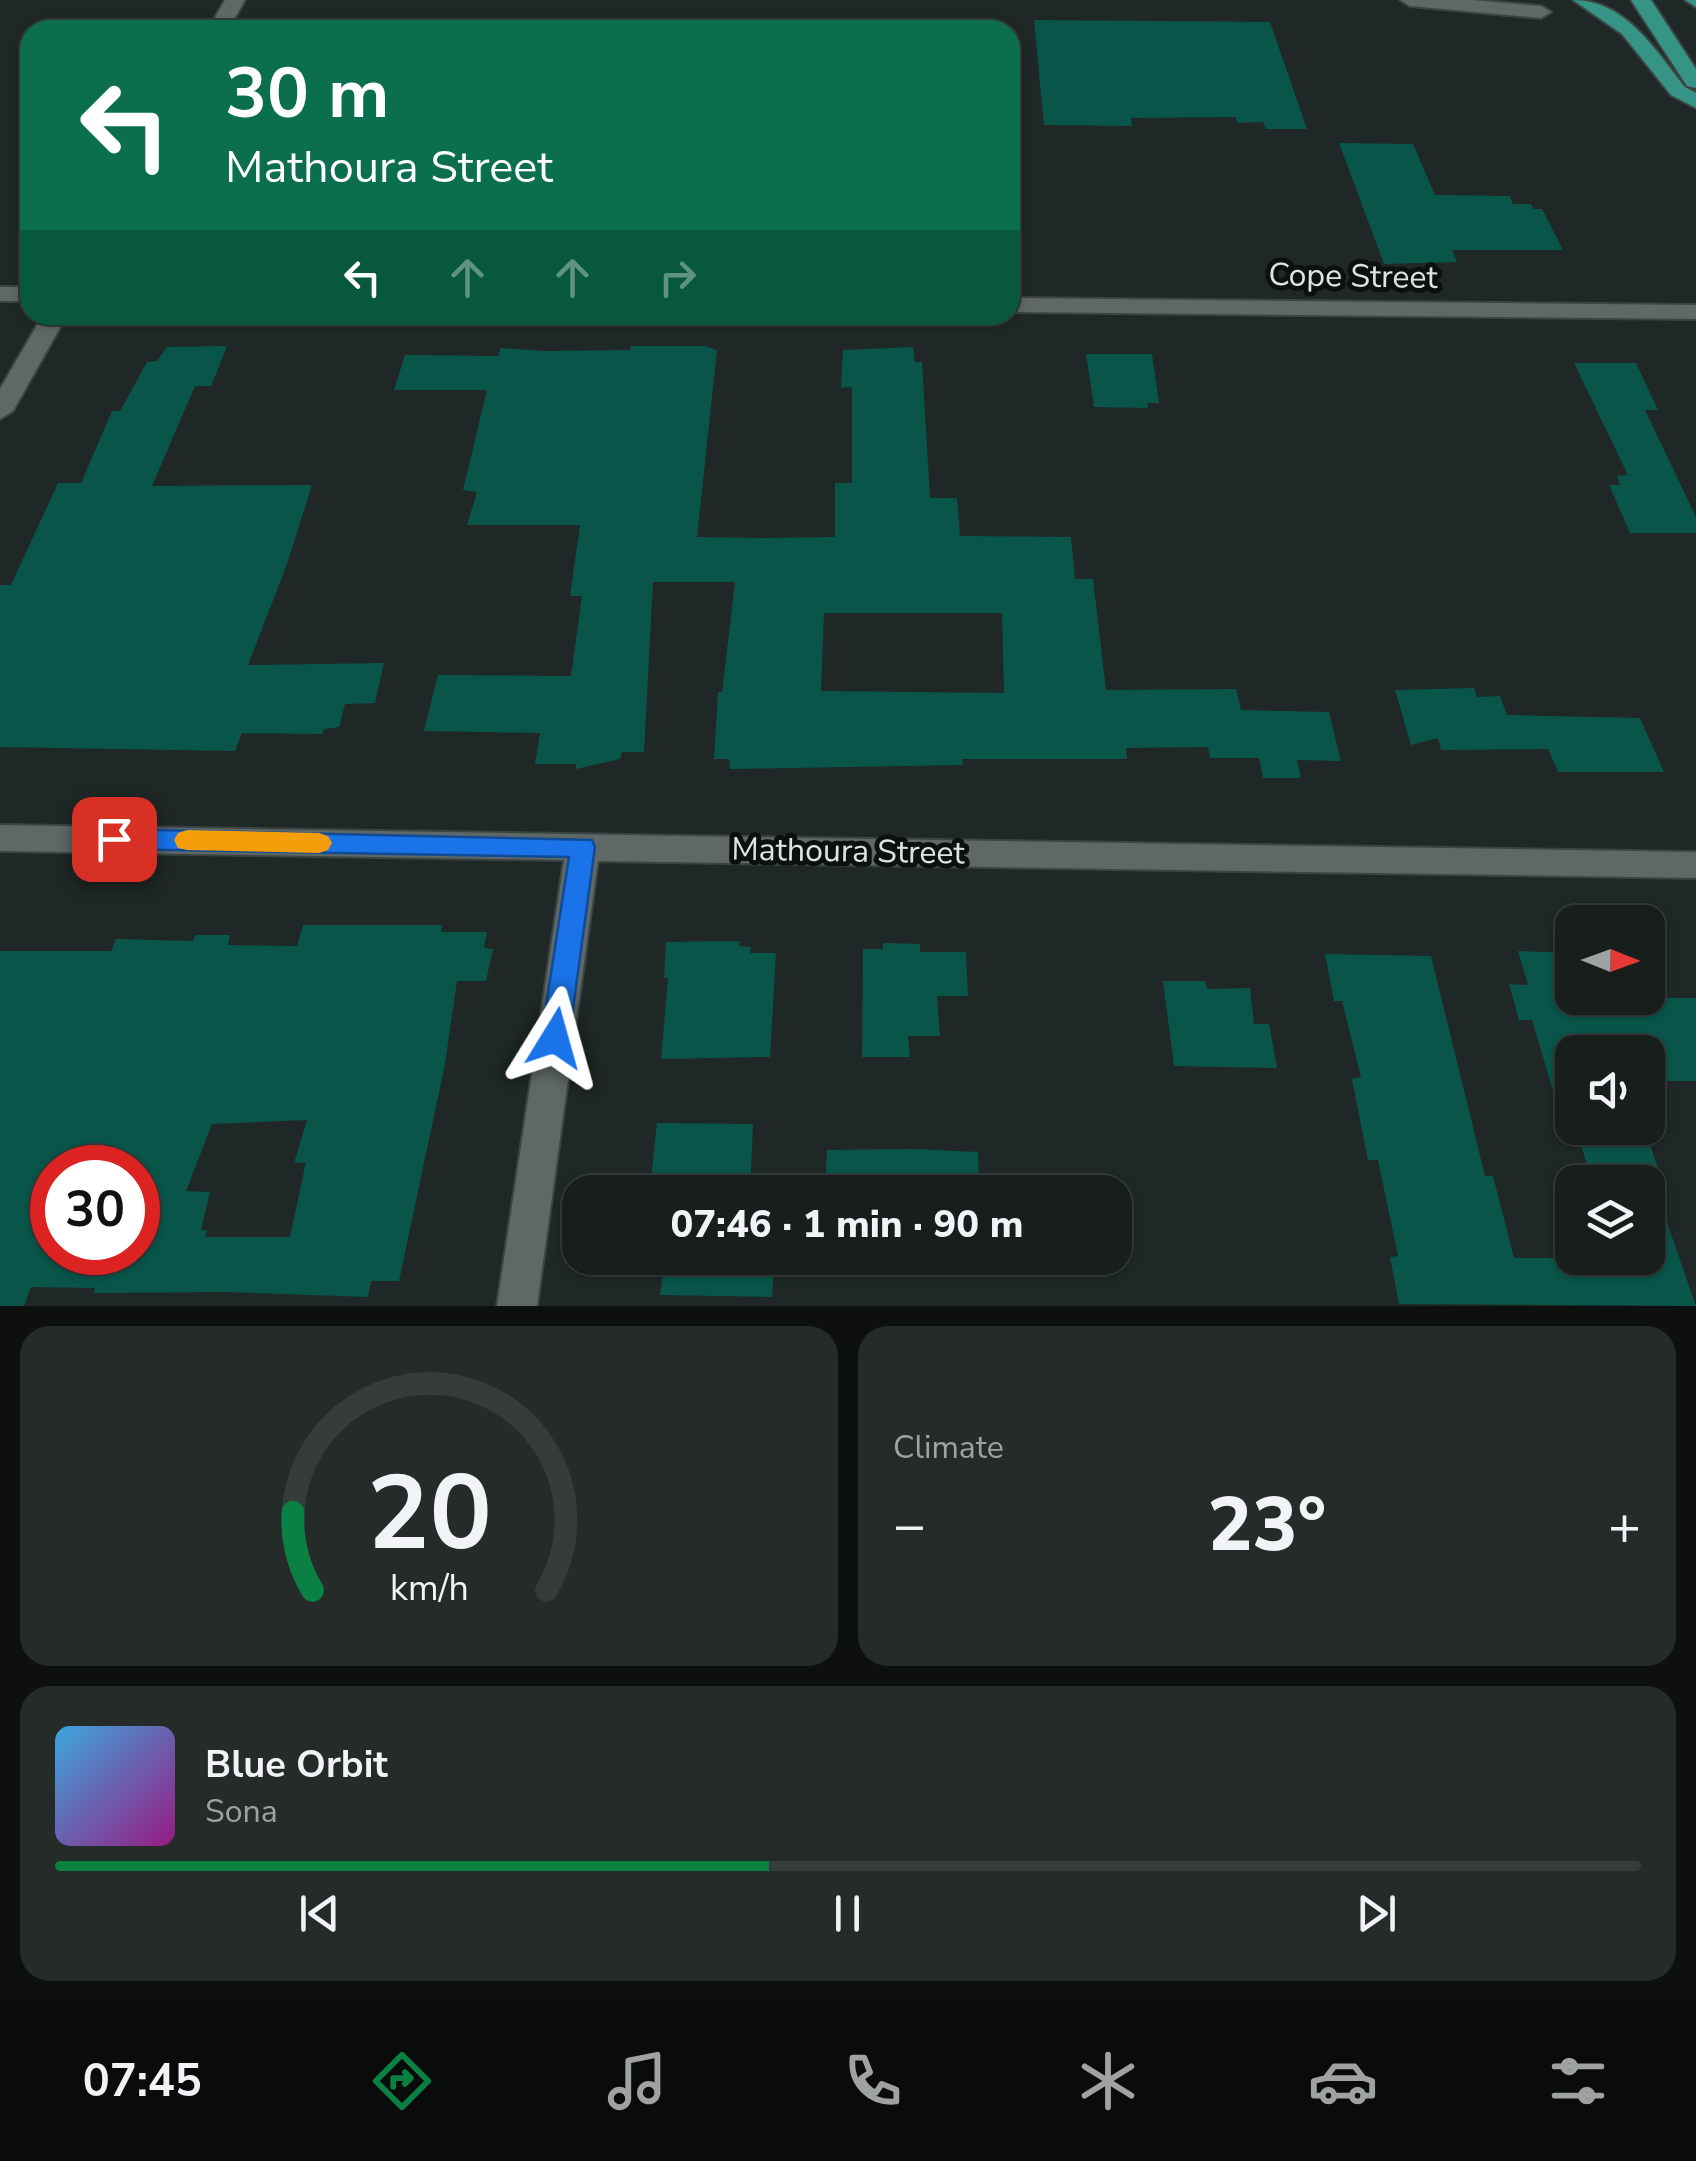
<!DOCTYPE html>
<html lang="en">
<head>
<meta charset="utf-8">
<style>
  body { margin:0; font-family:"Nunito Sans",sans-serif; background:#242b29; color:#f1f3f6; height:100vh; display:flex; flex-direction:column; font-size:38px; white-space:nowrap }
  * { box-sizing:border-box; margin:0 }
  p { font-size:32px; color:#9ea2a3 }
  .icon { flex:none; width:55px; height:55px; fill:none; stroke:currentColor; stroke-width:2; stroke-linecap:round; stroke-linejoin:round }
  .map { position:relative; height:1306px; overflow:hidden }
  .side { display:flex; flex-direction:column; gap:20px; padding:20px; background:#0d100f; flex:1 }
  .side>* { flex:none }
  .banner { position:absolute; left:20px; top:20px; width:1000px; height:305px; border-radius:30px; box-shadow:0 2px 8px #0004,0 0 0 2px #363c3b; background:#0b6e4f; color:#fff; overflow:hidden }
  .needle { width:65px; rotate:91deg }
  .fabs { position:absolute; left:1555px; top:905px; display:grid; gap:20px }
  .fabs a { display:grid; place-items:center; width:110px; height:110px; border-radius:20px; background:#171e1c; box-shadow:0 2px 8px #0004,0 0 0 2px #363c3b; font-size:50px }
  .speed { position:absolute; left:30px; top:1145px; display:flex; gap:20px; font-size:50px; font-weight:700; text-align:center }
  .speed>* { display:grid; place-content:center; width:130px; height:130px; border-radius:50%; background:#171e1c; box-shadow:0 2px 8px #0004,0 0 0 2px #363c3b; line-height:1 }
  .speed .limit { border:15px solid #d22; background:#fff; color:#111 }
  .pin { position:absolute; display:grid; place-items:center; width:85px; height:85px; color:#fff; margin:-42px; border-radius:20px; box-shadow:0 5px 15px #0006 }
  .me { position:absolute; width:110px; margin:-55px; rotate:8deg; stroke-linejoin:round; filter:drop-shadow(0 0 8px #0008) }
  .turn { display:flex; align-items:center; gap:35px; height:210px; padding:0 40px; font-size:45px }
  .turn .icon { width:130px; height:130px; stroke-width:2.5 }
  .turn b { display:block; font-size:70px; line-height:85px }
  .lanes { display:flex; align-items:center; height:95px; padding:0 40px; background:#0003; justify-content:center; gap:50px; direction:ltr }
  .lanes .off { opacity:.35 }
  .big { font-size:75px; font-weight:800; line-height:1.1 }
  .side .card { flex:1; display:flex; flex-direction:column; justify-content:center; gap:15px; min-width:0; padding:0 35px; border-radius:30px; background:#242b29 }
  .side .dial { align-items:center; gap:0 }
  .dial svg { height:260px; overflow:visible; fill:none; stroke:#363c3b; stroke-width:7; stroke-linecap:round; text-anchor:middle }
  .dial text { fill:#f1f3f6; stroke:none }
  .song { display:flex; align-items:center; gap:30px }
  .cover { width:120px; height:120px; border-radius:15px; background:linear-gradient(135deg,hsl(200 70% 55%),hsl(310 70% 35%)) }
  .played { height:10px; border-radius:5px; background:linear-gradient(90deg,#0b8043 45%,#363c3b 45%) }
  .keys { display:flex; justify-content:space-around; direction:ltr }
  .heat { display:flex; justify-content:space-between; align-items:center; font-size:55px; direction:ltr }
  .side .tiles { flex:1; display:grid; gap:20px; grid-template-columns:1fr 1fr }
  .card:last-child { grid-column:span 2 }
  .trip { position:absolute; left:562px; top:1175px; width:570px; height:100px; border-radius:30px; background:#171e1c; box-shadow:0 2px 8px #0004,0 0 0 2px #363c3b; font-weight:800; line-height:100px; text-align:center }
  .dock { display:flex; height:160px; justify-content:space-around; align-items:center; background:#090c0b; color:#9ea2a3 }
  .dock .icon { width:70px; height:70px }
  .dock .selected { color:#0b8043 }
  .dock b { font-size:45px; color:#f1f3f6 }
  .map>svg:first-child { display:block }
  .building { fill:#09554a; fill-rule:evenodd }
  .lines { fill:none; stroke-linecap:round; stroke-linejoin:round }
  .minor-casing { stroke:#3c4442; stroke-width:4 }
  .major-casing { stroke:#3c4442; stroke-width:4 }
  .minor { fill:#5e6866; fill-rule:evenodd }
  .major { fill:#359486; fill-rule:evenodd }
  .route { fill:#1a73e8; stroke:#114b97; stroke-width:2.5 }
  .slow { fill:#f59e0b }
  .labels { text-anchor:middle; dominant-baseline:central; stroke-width:10; stroke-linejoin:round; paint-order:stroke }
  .street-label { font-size:32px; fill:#dfe4e3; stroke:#0c100f }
</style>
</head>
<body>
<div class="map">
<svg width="1696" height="1306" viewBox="0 0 1696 1306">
  <rect width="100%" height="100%" fill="#1f2826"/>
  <g class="building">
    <path d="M 1034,20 L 1270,22 L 1307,129 L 1266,129 L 1263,122 L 1237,123 L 1236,117 L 1131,118 L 1132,126 L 1044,125 Z"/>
    <path d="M 1339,143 L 1413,144 L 1435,195 L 1510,196 L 1513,204 L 1531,204 L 1534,209 L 1542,209 L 1563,250 L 1452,250 L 1457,262 L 1384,264 Z"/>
    <path d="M 227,346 L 211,386 L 195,386 L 152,486 L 312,485 L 287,564 L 248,665 L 384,663 L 375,703 L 345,704 L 339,727 L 324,729 L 322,734 L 242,733 L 235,751 L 0,747 L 0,585 L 11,585 L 58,483 L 81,483 L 112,411 L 120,411 L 147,362 L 157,361 L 167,347 Z"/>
    <path d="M 631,346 L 705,346 L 717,350 L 697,537 L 763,538 L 835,537 L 835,483 L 852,483 L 852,387 L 841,388 L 843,350 L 913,347 L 915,362 L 922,362 L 930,498 L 957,498 L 960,536 L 1071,537 L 1075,579 L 1093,579 L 1106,690 L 1236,689 L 1241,710 L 1329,712 L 1341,761 L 1297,760 L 1301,778 L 1263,778 L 1259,758 L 1210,758 L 1208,747 L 1126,748 L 1127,759 L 962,759 L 963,765 L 730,769 L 729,759 L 714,759 L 718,692 L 722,692 L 735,582 L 653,582 L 644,752 L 622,752 L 620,759 L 576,769 L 576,764 L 535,764 L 540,733 L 424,731 L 438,675 L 571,676 L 582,596 L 570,596 L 580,525 L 467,525 L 477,492 L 463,490 L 487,390 L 394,390 L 405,355 L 499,356 L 500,348 L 543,351 L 630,350 ZM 824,613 L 1002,613 L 1004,693 L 821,691 Z"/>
    <path d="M 1086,354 L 1152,354 L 1159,403 L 1147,403 L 1148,408 L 1094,407 Z"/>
    <path d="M 1574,363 L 1636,363 L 1658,410 L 1645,410 L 1696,517 L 1696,533 L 1630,533 L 1609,485 L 1620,485 L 1617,476 L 1628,475 Z"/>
    <path d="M 1474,688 L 1477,697 L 1500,696 L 1507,715 L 1640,718 L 1664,772 L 1558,772 L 1548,749 L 1441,750 L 1438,738 L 1411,745 L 1395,690 Z"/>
    <path d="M 303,925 L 442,925 L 441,932 L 487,932 L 484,948 L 493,949 L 486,981 L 457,981 L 445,1064 L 399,1281 L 371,1281 L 368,1297 L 227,1292 L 94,1293 L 95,1288 L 31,1287 L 24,1306 L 0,1306 L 0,951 L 111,951 L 116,939 L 193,941 L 195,935 L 230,935 L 228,945 L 297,946 ZM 307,1120 L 294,1163 L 306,1162 L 290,1237 L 205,1237 L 207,1230 L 201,1230 L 210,1192 L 186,1191 L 212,1124 ZM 138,1160 L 138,1252 L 52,1252 L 52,1168 L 62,1168 L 65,1161 Z"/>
    <path d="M 740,941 L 739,946 L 751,947 L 750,953 L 776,953 L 770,1057 L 661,1059 L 668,978 L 664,978 L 666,942 Z"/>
    <path d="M 883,943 L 920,944 L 920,952 L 966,952 L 968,996 L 937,996 L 940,1036 L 908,1036 L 910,1057 L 862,1057 L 863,949 L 883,949 Z"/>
    <path d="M 1518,951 L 1572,953 L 1572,998 L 1696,998 L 1696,1081 L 1648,1081 L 1648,1052 L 1572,1052 L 1572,1123 L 1563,1124 L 1532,1020 L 1519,1020 L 1509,984 L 1528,985 Z"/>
    <path d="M 1325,954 L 1431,956 L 1485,1176 L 1493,1176 L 1514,1258 L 1648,1258 L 1648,1182 L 1592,1182 L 1576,1128 L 1644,1128 L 1663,1182 L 1653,1182 L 1696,1306 L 1399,1304 L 1390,1257 L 1398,1256 L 1378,1160 L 1368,1160 L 1352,1079 L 1361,1077 L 1342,1001 L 1334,1001 Z"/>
    <path d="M 1163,981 L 1205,981 L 1207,989 L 1250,988 L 1254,1024 L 1269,1024 L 1277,1068 L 1174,1066 Z"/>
    <path d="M 657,1123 L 753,1124 L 750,1192 L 679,1192 L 681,1178 L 651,1179 Z"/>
    <path d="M 914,1149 L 978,1152 L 979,1192 L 825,1192 L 827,1150 Z"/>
    <path d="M 665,1258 L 774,1258 L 772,1297 L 660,1295 Z"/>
  </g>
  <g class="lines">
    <g class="minor-casing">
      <g id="minor">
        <path d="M 225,0 L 245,0 L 228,30 L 208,30 Z"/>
        <path d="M 1400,0 L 1473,0 L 1541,6 L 1551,12 L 1541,18 L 1410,6 Z"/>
        <rect x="0" y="287" width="30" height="14"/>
        <path d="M 1010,298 L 1696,305 L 1696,319 L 1010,312 Z"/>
        <path d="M 43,315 L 67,315 L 13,411 L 0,419 L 0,389 Z"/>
        <path d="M 0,825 L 1696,852 L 1696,878 L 598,861 L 537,1306 L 497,1306 L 564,860 L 0,851 Z"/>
      </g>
    </g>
    <g class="major-casing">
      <g id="major">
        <path d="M 1573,0 C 1626,0 1655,50 1685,87 L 1696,93 L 1696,108 L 1671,95 L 1622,34 Z"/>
        <path d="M 1631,0 L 1651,0 L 1696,69 L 1696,88 L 1687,86 Z"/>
        <path d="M 1685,0 L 1696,0 L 1696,7 Z"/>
      </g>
    </g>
    <use href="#minor" class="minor"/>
    <use href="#major" class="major"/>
  </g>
  <path class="route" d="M 114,829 L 592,840 L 595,847 L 569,1038 L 565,1047 L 555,1050 L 545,1047 L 541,1038 L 569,857 L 114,849 L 105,846 L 101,839 L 105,832 Z"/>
  <path class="slow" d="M 187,830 L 319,833 L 328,836 L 332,843 L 328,850 L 319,853 L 187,850 L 178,848 L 174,840 L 178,833 Z"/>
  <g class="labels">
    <g class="street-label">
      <text transform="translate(1353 276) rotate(1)">Cope Street</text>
      <text transform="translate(848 851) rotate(1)">Mathoura Street</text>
    </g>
  </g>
</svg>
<div class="fabs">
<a><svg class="needle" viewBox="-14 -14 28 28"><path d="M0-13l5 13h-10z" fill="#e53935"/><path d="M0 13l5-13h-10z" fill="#9ea2a3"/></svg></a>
<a><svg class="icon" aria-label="sound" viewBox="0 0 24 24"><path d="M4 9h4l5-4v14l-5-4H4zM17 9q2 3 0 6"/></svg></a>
<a><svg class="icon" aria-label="layers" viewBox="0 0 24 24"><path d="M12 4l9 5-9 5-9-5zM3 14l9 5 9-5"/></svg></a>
</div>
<div class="speed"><div class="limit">30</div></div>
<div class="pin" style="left:114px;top:839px;background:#d93025"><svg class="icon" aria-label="arrive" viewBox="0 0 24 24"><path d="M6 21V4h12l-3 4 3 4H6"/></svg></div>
<svg class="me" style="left:555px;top:1038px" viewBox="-20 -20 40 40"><path d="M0-17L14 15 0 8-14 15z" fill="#1a73e8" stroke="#fff" stroke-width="4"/></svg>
<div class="trip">07:46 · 1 min · 90 m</div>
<div class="banner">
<div class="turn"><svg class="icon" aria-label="left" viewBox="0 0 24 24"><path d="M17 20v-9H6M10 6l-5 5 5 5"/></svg><div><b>30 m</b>Mathoura Street</div></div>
<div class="lanes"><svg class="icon" aria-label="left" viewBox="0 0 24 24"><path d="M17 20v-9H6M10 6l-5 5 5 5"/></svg><svg class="icon off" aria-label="ahead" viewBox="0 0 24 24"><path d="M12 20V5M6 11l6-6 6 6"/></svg><svg class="icon off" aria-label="ahead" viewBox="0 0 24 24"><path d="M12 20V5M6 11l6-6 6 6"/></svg><svg class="icon off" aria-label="right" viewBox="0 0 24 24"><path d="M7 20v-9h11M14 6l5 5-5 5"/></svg></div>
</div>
</div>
<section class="side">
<div class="tiles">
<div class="card dial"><svg viewBox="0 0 100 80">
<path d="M14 69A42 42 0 1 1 86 69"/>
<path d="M14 69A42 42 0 0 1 8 45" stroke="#0b8043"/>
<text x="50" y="56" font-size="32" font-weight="700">20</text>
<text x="50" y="72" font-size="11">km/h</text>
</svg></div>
<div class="card"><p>Climate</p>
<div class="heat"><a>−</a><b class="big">23°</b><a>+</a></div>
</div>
<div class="card">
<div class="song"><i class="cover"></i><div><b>Blue Orbit</b><p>Sona</p></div></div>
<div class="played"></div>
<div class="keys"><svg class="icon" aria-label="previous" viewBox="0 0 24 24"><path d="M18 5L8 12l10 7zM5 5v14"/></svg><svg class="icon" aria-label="pause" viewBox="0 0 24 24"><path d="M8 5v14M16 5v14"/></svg><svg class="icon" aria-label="next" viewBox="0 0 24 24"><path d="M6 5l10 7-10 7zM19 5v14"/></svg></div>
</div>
</div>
</section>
<nav class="dock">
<b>07:45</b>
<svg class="icon selected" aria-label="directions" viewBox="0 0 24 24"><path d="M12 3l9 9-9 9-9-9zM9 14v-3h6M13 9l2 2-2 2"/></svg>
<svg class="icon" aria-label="music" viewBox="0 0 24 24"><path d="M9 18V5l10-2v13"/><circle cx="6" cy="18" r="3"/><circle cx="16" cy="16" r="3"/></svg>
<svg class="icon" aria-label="phone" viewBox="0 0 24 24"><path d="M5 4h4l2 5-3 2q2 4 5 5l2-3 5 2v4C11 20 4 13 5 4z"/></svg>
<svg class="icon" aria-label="climate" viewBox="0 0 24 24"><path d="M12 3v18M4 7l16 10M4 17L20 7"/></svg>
<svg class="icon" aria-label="car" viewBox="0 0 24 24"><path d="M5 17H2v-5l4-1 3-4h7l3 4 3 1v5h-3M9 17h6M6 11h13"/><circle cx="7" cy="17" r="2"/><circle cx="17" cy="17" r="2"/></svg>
<svg class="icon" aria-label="filters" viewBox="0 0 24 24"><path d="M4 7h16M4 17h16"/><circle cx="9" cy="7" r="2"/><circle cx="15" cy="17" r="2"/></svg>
</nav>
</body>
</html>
